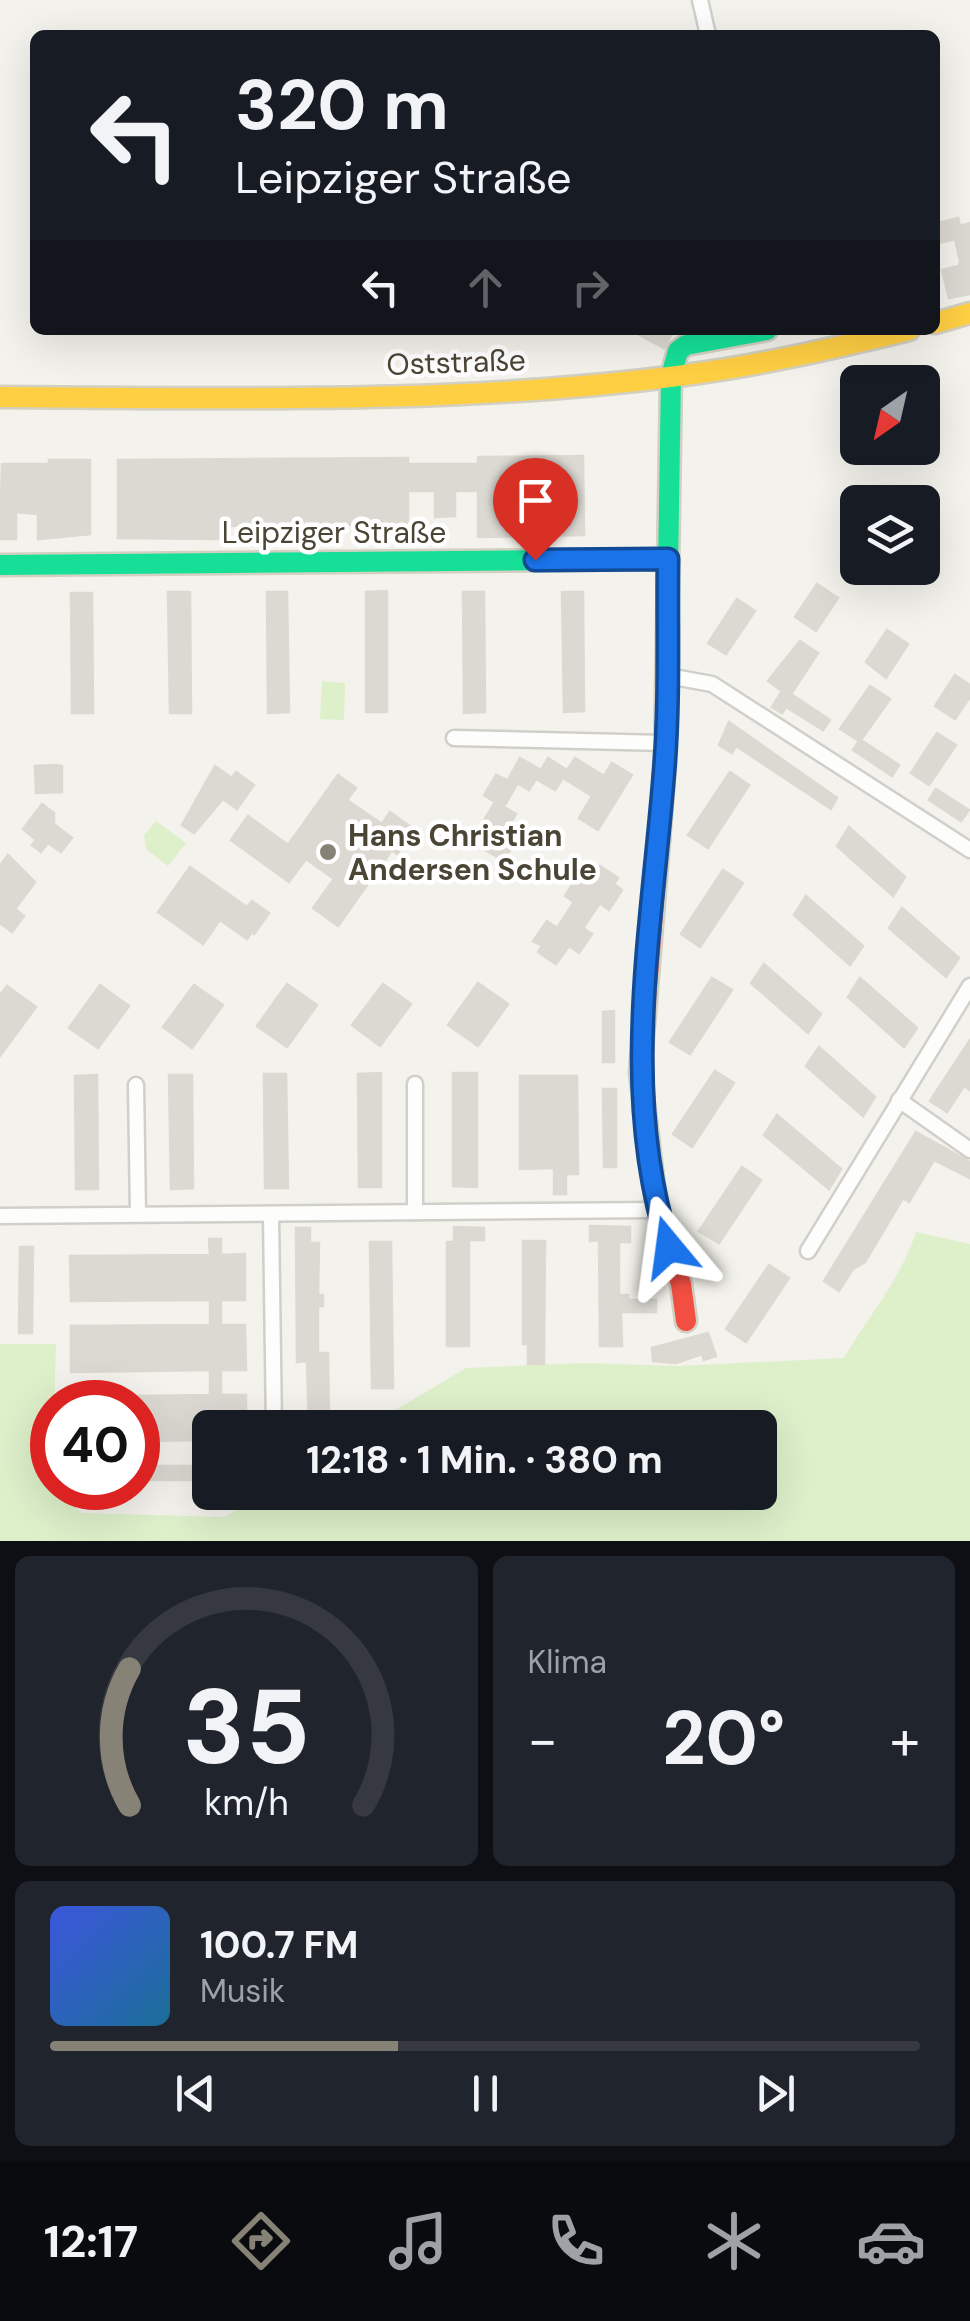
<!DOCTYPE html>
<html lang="de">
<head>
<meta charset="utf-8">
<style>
  body { margin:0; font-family:"DM Sans",sans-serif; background:#20242c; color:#f1f3f6; height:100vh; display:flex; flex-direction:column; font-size:38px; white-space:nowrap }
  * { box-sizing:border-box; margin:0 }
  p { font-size:32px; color:#9ea1a6 }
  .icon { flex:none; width:55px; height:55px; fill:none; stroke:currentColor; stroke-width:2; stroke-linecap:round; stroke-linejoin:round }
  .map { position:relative; height:1541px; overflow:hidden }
  .panel { display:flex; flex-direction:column; gap:15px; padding:15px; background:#0d0f14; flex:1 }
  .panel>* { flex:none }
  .hud { position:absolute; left:30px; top:30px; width:910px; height:305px; border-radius:15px; box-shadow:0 10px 40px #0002; background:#171b24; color:#f1f3f6; overflow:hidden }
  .needle { width:65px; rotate:214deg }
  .controls { position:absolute; left:840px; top:365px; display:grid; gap:20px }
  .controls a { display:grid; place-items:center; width:100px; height:100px; border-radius:15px; background:#171b24; box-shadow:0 10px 40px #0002; font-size:50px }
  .speed { position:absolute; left:30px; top:1380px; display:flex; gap:20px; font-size:50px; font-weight:700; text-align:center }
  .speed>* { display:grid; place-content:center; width:130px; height:130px; border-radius:50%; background:#171b24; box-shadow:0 10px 40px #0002; line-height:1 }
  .speed .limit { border:15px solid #d22; background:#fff; color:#111 }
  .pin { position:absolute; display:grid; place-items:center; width:85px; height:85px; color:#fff; margin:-102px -42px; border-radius:50% 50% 50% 0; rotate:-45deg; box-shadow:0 0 10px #0007 }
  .pin .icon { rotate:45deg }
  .me { position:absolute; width:110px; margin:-55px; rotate:344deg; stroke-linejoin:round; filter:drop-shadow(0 0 8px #0008) }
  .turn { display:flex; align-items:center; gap:35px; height:210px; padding:0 40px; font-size:45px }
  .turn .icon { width:130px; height:130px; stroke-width:2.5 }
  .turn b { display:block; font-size:70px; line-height:85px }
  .lanes { display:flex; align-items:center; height:95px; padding:0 40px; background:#0003; justify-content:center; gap:50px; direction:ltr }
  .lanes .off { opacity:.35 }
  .big { font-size:75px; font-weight:700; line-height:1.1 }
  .panel .card { flex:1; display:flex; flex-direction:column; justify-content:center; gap:15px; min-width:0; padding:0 35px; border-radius:15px; background:#20242c }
  .panel .dial { align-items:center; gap:0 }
  .dial svg { height:260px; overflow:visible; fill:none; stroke:#363941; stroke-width:7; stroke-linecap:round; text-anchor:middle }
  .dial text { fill:#f1f3f6; stroke:none }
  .song { display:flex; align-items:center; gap:30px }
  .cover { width:120px; height:120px; border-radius:15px; background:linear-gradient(135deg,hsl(230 70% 55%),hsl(200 70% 35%)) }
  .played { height:10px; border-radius:5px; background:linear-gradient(90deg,#868276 40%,#363941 40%) }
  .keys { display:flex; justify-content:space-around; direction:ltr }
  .heat { display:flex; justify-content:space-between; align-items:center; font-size:55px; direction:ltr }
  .panel .tiles { flex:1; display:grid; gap:15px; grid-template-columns:1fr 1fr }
  .card:last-child { grid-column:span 2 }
  .trip { position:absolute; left:192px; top:1410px; width:585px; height:100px; border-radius:15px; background:#171b24; box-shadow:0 10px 40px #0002; font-weight:700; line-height:100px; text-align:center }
  .tab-bar { display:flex; height:160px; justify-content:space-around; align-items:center; background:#090b0e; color:#9ea1a6 }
  .tab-bar .icon { width:70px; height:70px }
  .tab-bar .on { color:#868276 }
  .tab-bar b { font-size:45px; color:#f1f3f6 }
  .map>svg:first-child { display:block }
  .green { fill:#def0ca }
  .building { fill:#dbd9d2; stroke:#dcd9d1; stroke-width:2.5 }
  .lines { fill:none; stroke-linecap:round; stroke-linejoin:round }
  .street-casing { stroke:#d1cfc9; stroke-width:19 }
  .fast-casing { stroke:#d3d0c2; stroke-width:25 }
  .slow-casing { stroke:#d3d0c2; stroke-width:25 }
  .jam-casing { stroke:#d3d0c2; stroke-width:25 }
  .street { stroke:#fdfdfc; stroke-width:14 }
  .fast { stroke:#16e098; stroke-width:20 }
  .slow { stroke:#ffcf43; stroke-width:20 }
  .jam { stroke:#f24e42; stroke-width:20 }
  .route-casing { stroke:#114b97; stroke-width:25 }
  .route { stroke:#1a73e8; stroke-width:18 }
  .poi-dot { fill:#868276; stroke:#fff; stroke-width:4 }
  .labels { text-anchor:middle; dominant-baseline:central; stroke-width:9; stroke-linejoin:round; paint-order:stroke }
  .street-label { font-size:30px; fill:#4b4536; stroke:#fff }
  .poi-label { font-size:30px; font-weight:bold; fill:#4b4536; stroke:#fff; text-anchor:start }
</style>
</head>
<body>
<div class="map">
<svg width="970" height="1541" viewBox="0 0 970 1541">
  <rect width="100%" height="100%" fill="#f3f2ec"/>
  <g class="green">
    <path d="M 322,681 L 345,683 L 344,720 L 320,719 Z"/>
    <path d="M 156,821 L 186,843 L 168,866 L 146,849 L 144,835 Z"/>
    <path d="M 916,1232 L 970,1244 L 970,1541 L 0,1541 L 0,1344 L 56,1344 L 52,1488 L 82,1513 L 225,1517 L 264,1492 L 760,1492 L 760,1428 L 367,1427 L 466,1368 L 585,1363 L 677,1366 L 844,1358 C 870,1313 900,1281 916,1232 Z"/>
  </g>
  <g class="building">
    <path d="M 958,218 L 960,226 L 970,223 L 970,294 L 949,298 L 942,270 L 959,266 L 960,261 L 955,239 L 935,244 L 935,224 Z"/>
    <path d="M 630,330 L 674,330 L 664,348 Z"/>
    <path d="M 583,456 L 584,535 L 478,537 L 478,491 L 455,491 L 455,516 L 435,517 L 435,491 L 408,491 L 408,537 L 385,537 L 385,525 L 315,525 L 315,538 L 292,538 L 291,525 L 221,526 L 221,539 L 118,538 L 118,460 L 408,458 L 408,464 L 478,464 L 478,457 Z"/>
    <path d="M 49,460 L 90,460 L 90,534 L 38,539 L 38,514 L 16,512 L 16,539 L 0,539 L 2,464 L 49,464 Z"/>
    <path d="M 817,584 L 838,598 L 816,631 L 795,617 Z"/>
    <path d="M 387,591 L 387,712 L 366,712 L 366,592 Z"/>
    <path d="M 168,592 L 190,592 L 191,713 L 170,713 Z"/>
    <path d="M 267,592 L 287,592 L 289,712 L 268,713 Z"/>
    <path d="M 463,592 L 484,592 L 485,712 L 464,713 Z"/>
    <path d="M 562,592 L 583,592 L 584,711 L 564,712 Z"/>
    <path d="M 71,593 L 92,593 L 93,713 L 72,713 Z"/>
    <path d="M 737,599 L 755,611 L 726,654 L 708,643 Z"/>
    <path d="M 887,630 L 908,644 L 886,678 L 866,662 Z"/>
    <path d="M 800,641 L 818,653 L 791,694 L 830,720 L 823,730 L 786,707 L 782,713 L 772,707 L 782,691 L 768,681 Z"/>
    <path d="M 955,675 L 970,685 L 970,697 L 955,719 L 935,706 Z"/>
    <path d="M 870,686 L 890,699 L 861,740 L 899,765 L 892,776 L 853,750 L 859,741 L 840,729 Z"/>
    <path d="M 729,722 L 837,798 L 831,809 L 736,746 L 732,753 L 719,745 Z"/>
    <path d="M 937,733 L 956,745 L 929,785 L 911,773 Z"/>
    <path d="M 520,758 L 541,770 L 548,758 L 567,770 L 575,758 L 604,776 L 612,763 L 632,775 L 598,830 L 579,818 L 592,796 L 563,778 L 555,790 L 536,779 L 529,790 L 509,778 Z"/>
    <path d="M 56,765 L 62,766 L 62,792 L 36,793 L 35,766 Z"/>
    <path d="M 215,766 L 232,778 L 236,772 L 254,785 L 237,809 L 223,799 L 194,833 L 182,825 Z"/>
    <path d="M 730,772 L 749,785 L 708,848 L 688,835 Z"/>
    <path d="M 338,775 L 356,788 L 347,800 L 382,824 L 390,812 L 415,830 L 397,854 L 392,850 L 338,926 L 313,908 L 334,879 L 306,859 L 289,882 L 231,840 L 248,816 L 288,845 Z"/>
    <path d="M 496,775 L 517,784 L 504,807 L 516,814 L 504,834 L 515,841 L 504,861 L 484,849 L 496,829 L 483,822 L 495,802 L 484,795 Z"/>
    <path d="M 936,789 L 969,810 L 961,821 L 929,800 Z"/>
    <path d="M 42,804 L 54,813 L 54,824 L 72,838 L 61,852 L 48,843 L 41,852 L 32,845 L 36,840 L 23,829 Z"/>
    <path d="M 849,827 L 905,877 L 893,896 L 837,846 Z"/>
    <path d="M 8,855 L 35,882 L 15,909 L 24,916 L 12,932 L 0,923 L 0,866 Z"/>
    <path d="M 600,866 L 618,878 L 614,884 L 622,890 L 609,910 L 600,903 L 583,928 L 592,934 L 579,953 L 569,946 L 556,964 L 538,952 L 542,946 L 533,941 L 547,921 L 557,928 L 574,902 L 565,896 L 577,877 L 588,884 Z"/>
    <path d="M 190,867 L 247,907 L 252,901 L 269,913 L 254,934 L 252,932 L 247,939 L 220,920 L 203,944 L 158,912 Z"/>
    <path d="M 723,870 L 743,883 L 700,947 L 681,934 Z"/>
    <path d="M 806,896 L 863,946 L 850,965 L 794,915 Z"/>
    <path d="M 902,908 L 959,958 L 946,977 L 889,928 Z"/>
    <path d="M 764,964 L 821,1014 L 808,1033 L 751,983 Z"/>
    <path d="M 712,978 L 732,990 L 690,1054 L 670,1042 Z"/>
    <path d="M 860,978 L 917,1028 L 904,1047 L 848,997 Z"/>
    <path d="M 478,983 L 508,1004 L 478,1046 L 448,1025 Z"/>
    <path d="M 287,984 L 317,1005 L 287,1047 L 257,1026 Z"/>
    <path d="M 383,984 L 411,1004 L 380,1046 L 352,1025 Z"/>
    <path d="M 100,985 L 129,1006 L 98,1048 L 69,1028 Z"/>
    <path d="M 194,985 L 223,1005 L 192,1048 L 163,1027 Z"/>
    <path d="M 7,986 L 36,1007 L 0,1056 L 0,995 Z"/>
    <path d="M 614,1011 L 614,1062 L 603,1062 L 603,1012 Z"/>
    <path d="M 970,1040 L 970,1090 L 964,1086 L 947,1112 L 930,1101 Z"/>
    <path d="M 819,1047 L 875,1097 L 863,1116 L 806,1066 Z"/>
    <path d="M 715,1071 L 734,1083 L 692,1147 L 673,1134 Z"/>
    <path d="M 381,1073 L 381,1187 L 359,1187 L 358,1074 Z"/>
    <path d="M 453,1073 L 477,1073 L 477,1187 L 453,1186 Z"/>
    <path d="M 264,1074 L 286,1074 L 288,1188 L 265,1188 Z"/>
    <path d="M 97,1075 L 98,1189 L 76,1189 L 75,1076 Z"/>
    <path d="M 169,1075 L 192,1075 L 193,1188 L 171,1189 Z"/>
    <path d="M 520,1076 L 577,1076 L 578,1174 L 566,1174 L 566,1194 L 554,1194 L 554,1168 L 520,1169 Z"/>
    <path d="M 603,1089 L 616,1089 L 616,1167 L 604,1167 Z"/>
    <path d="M 777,1115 L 841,1169 L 829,1189 L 764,1135 Z"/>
    <path d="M 916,1132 L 970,1162 L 970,1178 L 934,1160 L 909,1202 L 903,1198 L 865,1262 L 853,1269 L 839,1291 L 824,1281 Z"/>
    <path d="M 742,1167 L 761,1180 L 719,1243 L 699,1231 Z"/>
    <path d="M 590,1226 L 630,1227 L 630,1242 L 619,1242 L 619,1295 L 628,1295 L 628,1300 L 656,1300 L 656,1312 L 621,1312 L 622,1346 L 600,1346 L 599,1240 L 590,1241 Z"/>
    <path d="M 454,1227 L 484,1228 L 484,1240 L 469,1240 L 469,1346 L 447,1346 L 447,1242 L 454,1242 Z"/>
    <path d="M 296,1228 L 310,1228 L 310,1243 L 319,1243 L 318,1295 L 323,1295 L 323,1306 L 318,1306 L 318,1353 L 328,1353 L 329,1426 L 309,1426 L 307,1361 L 297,1362 Z"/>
    <path d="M 209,1239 L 221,1239 L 221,1255 L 245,1254 L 245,1300 L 221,1300 L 221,1325 L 245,1325 L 246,1370 L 221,1370 L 221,1395 L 246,1395 L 246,1428 L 210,1428 L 210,1440 L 138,1441 L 138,1396 L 210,1395 L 210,1370 L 71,1372 L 71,1326 L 210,1325 L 210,1300 L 71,1301 L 70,1256 L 210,1255 Z"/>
    <path d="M 523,1241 L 545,1241 L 544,1364 L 528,1364 L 528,1344 L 523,1344 Z"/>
    <path d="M 370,1242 L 391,1242 L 393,1388 L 372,1388 Z"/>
    <path d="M 20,1247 L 33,1247 L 32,1333 L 19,1333 Z"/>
    <path d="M 769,1265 L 789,1278 L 746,1342 L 726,1329 Z"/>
    <path d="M 708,1333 L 716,1356 L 704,1360 L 702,1354 L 676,1363 L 653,1361 L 652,1348 Z"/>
    <rect x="138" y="1466" width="72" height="14"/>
  </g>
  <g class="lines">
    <g class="street-casing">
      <g id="street">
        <path d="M 700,0 L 708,35"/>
        <path d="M 668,676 L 712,684 L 970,850"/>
        <path d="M 454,738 L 664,743"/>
        <path d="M 136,1085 L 138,1213"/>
        <path d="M 899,1100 L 970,1150"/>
        <path d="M 415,1212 L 415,1084"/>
        <path d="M 271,1215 L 274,1428"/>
        <path d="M 0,1216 L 657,1210"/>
        <path d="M 808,1251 L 970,986"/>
      </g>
    </g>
    <g class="fast-casing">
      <g id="fast">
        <path d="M 0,565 L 667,559"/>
        <path d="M 659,840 L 665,764 L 671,376 L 678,351 L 686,345 L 767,330"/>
      </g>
    </g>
    <g class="slow-casing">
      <g id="slow">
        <path d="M 935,323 L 970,313"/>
        <path d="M 0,397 C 228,398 458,405 685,375 C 761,365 835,348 909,330"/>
      </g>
    </g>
    <g class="jam-casing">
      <path id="jam" d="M 659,840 L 640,1073 L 657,1210 L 681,1284 L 686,1321"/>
    </g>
    <use href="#street" class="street"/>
    <use href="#fast" class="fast"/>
    <use href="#slow" class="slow"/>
    <use href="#jam" class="jam"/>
  </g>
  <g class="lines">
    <g class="route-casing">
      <path id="route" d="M 535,560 L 668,559 C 667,629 670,701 664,772 C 652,929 619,1093 669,1247"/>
    </g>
    <use href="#route" class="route"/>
  </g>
  <circle class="poi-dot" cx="328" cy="852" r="10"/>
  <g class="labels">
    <g class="street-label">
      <text transform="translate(456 362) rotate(-2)">Oststraße</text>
      <text x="334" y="532">Leipziger Straße</text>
    </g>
    <g class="poi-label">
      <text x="348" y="835">Hans Christian<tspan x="348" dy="34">Andersen Schule</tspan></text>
    </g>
  </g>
</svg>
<div class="controls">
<a><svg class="needle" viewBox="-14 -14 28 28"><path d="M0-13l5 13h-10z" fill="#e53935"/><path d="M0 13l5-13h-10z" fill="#9ea1a6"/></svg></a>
<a><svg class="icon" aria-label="layers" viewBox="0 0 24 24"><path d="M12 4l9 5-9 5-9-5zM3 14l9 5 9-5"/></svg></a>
</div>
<div class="speed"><div class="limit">40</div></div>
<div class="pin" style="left:535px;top:560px;background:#d93025"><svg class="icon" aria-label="arrive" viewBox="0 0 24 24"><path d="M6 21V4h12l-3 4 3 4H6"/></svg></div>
<svg class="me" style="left:669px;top:1247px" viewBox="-20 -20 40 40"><path d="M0-17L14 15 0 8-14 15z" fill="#1a73e8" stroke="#fff" stroke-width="4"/></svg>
<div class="trip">12:18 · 1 Min. · 380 m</div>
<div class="hud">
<div class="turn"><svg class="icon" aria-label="left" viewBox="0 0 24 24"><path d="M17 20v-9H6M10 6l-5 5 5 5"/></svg><div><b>320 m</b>Leipziger Straße</div></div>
<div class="lanes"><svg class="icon" aria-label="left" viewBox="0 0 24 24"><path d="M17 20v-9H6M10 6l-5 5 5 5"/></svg><svg class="icon off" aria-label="ahead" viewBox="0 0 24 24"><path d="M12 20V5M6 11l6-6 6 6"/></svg><svg class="icon off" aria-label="right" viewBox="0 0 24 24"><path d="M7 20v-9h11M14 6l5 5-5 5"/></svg></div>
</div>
</div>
<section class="panel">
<div class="tiles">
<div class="card dial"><svg viewBox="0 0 100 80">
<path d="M14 69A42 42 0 1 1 86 69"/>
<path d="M14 69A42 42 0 0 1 14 27" stroke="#868276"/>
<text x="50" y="56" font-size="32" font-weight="700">35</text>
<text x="50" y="72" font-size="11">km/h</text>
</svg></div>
<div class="card"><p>Klima</p>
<div class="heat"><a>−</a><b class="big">20°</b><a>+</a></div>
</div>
<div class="card">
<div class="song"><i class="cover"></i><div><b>100.7 FM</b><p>Musik</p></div></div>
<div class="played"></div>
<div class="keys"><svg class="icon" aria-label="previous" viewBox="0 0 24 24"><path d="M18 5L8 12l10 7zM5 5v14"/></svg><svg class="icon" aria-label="pause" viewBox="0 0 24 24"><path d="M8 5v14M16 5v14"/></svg><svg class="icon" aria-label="next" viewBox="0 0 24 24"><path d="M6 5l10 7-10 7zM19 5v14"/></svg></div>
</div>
</div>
</section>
<nav class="tab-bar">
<b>12:17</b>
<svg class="icon on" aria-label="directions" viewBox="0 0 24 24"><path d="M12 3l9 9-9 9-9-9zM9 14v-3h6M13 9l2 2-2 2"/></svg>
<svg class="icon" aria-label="music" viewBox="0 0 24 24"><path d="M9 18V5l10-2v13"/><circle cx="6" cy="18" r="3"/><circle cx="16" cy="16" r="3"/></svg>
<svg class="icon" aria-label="phone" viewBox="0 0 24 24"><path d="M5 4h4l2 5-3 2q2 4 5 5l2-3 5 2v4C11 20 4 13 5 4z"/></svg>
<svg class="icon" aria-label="climate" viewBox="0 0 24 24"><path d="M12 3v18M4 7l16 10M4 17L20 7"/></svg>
<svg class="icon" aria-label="car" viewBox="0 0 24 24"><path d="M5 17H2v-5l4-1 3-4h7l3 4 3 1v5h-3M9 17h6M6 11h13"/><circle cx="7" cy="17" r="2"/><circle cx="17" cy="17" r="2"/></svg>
</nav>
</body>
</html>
